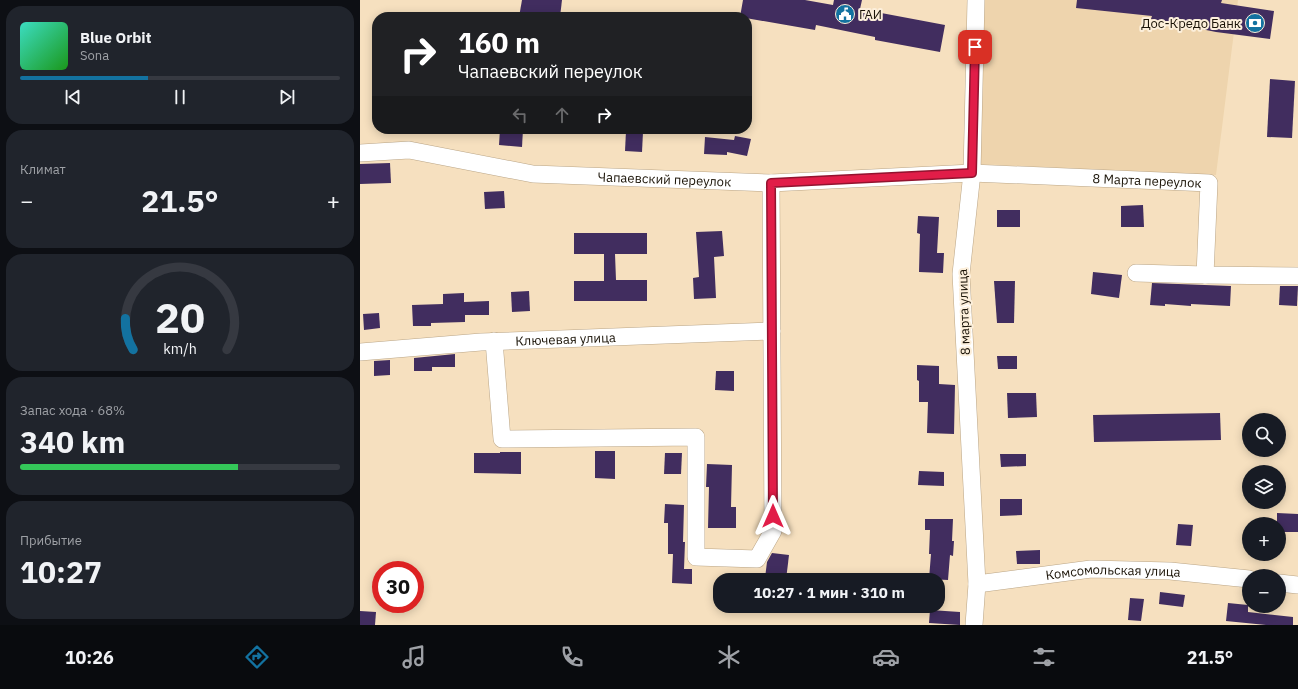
<!DOCTYPE html>
<html lang="ru">
<head>
<meta charset="utf-8">
<style>
  body { margin:0; font-family:"IBM Plex Sans",sans-serif; background:#20242c; color:#f1f3f6; height:100vh; display:flex; flex-direction:column; font-size:15px; white-space:nowrap }
  * { box-sizing:border-box; margin:0 }
  p { font-size:13px; color:#9ea1a6 }
  .icon { flex:none; width:22px; height:22px; fill:none; stroke:currentColor; stroke-width:2; stroke-linecap:round; stroke-linejoin:round }
  .map { position:relative; flex:1; overflow:hidden }
  .side { display:flex; flex-direction:column; gap:6px; padding:6px; background:#0d0f14; width:360px }
  .side>* { flex:none }
  .hud { position:absolute; left:12px; top:12px; width:380px; height:122px; border-radius:16px; box-shadow:0 2px 10px #0003; background:#202124; color:#fff; overflow:hidden }
  .controls { position:absolute; left:882px; top:413px; display:grid; gap:8px }
  .controls a { display:grid; place-items:center; width:44px; height:44px; border-radius:50%; background:#171b24; box-shadow:0 2px 10px #0003; font-size:20px }
  .speed { position:absolute; left:12px; top:561px; display:flex; gap:8px; font-size:20px; font-weight:700; text-align:center }
  .speed>* { display:grid; place-content:center; width:52px; height:52px; border-radius:50%; background:#171b24; box-shadow:0 2px 10px #0003; line-height:1 }
  .speed .limit { border:6px solid #d22; background:#fff; color:#111 }
  .pin { position:absolute; display:grid; place-items:center; width:34px; height:34px; color:#fff; margin:-17px; border-radius:8px; box-shadow:0 2px 6px #0006 }
  .me { position:absolute; width:44px; margin:-22px; rotate:0deg; stroke-linejoin:round; filter:drop-shadow(0 0 3px #0008) }
  .turn { display:flex; align-items:center; gap:14px; height:84px; padding:0 20px; font-size:18px }
  .turn .icon { width:52px; height:52px; stroke-width:2.5 }
  .turn b { display:block; font-size:28px; line-height:34px }
  .lanes { display:flex; align-items:center; height:38px; padding:0 20px; background:#0003; justify-content:center; gap:20px; direction:ltr }
  .lanes .off { opacity:.35 }
  .big { font-size:30px; font-weight:800; line-height:1.1 }
  .side .widget { flex:1; display:flex; flex-direction:column; justify-content:center; gap:6px; min-width:0; padding:0 14px; border-radius:16px; background:#20242c }
  .side .dial { align-items:center; gap:0 }
  .dial svg { height:104px; overflow:visible; fill:none; stroke:#363941; stroke-width:7; stroke-linecap:round; text-anchor:middle }
  .dial text { fill:#f1f3f6; stroke:none }
  .song { display:flex; align-items:center; gap:12px }
  .cover { width:48px; height:48px; border-radius:6px; background:linear-gradient(135deg,hsl(170 70% 55%),hsl(120 70% 35%)) }
  .played { height:4px; border-radius:2px; background:linear-gradient(90deg,#1372a0 40%,#363941 40%) }
  .keys { display:flex; justify-content:space-around; direction:ltr }
  .heat { display:flex; justify-content:space-between; align-items:center; font-size:22px; direction:ltr }
  .charge { height:6px; border-radius:3px; background:linear-gradient(90deg,#34c759 68%,#363941 0) }
  .trip { position:absolute; left:353px; top:573px; width:232px; height:40px; border-radius:16px; background:#171b24; box-shadow:0 2px 10px #0003; font-weight:800; line-height:40px; text-align:center }
  .tab-bar { display:flex; height:64px; justify-content:space-around; align-items:center; background:#090b0e; color:#9ea1a6 }
  .tab-bar .icon { width:28px; height:28px }
  .tab-bar .active { color:#1372a0 }
  .tab-bar b { font-size:18px; color:#f1f3f6 }
  main { display:flex; flex:1; min-height:0 }
  .map>svg:first-child { display:block }
  .built { fill:#eed4ad }
  .building { fill:#412d5f }
  .lines { fill:none; stroke-linecap:round; stroke-linejoin:round }
  .minor-casing { stroke:#baa586; stroke-width:18 }
  .minor { stroke:#fff; stroke-width:17 }
  .route-casing { stroke:#92132f; stroke-width:10 }
  .route { stroke:#e11d48; stroke-width:7 }
  .labels { text-anchor:middle; dominant-baseline:central; stroke-width:4; stroke-linejoin:round; paint-order:stroke }
  .poi-label { font-size:13px; fill:#1a1307; stroke:#fcefdb; text-anchor:start }
  .street-label { font-size:13px; fill:#1a1307; stroke:#fcefdb }
</style>
</head>
<body>
<main>
<section class="side">
<div class="widget">
<div class="song"><i class="cover"></i><div><b>Blue Orbit</b><p>Sona</p></div></div>
<div class="played"></div>
<div class="keys"><svg class="icon" aria-label="previous" viewBox="0 0 24 24"><path d="M18 5L8 12l10 7zM5 5v14"/></svg><svg class="icon" aria-label="pause" viewBox="0 0 24 24"><path d="M8 5v14M16 5v14"/></svg><svg class="icon" aria-label="next" viewBox="0 0 24 24"><path d="M6 5l10 7-10 7zM19 5v14"/></svg></div>
</div>
<div class="widget"><p>Климат</p>
<div class="heat"><a>−</a><b class="big">21.5°</b><a>+</a></div>
</div>
<div class="widget dial"><svg viewBox="0 0 100 80">
<path d="M14 69A42 42 0 1 1 86 69"/>
<path d="M14 69A42 42 0 0 1 8 45" stroke="#1372a0"/>
<text x="50" y="56" font-size="32" font-weight="700">20</text>
<text x="50" y="72" font-size="11">km/h</text>
</svg></div>
<div class="widget"><p>Запас хода · 68%</p><b class="big">340 km</b><div class="charge"></div></div>
<div class="widget"><p>Прибытие</p><b class="big">10:27</b></div>
</section>
<div class="map">
<svg width="938" height="625" viewBox="0 0 938 625">
  <rect width="100%" height="100%" fill="#f6e0bf"/>
  <path class="built" d="M 624,0 L 878,0 L 856,175 L 618,164 Z"/>
  <g class="building">
    <path d="M 162,0 L 202,0 L 200,17 L 159,17 Z"/>
    <path d="M 383,0 L 445,0 L 473,5 L 474,0 L 502,0 L 500,9 L 585,25 L 580,52 L 515,40 L 515,37 L 456,25 L 455,30 L 380,17 Z"/>
    <path d="M 717,0 L 862,0 L 861,3 L 914,11 L 910,39 L 856,32 L 791,19 L 792,16 L 716,8 Z"/>
    <path d="M 910,79 L 935,81 L 932,138 L 907,137 Z"/>
    <path d="M 140,129 L 163,129 L 162,147 L 139,145 Z"/>
    <path d="M 266,131 L 283,132 L 282,152 L 265,151 Z"/>
    <path d="M 375,136 L 391,139 L 387,156 L 367,152 L 367,155 L 344,154 L 345,137 L 374,140 Z"/>
    <path d="M 30,163 L 31,183 L 0,184 L 0,164 Z"/>
    <path d="M 144,191 L 145,208 L 125,209 L 124,192 Z"/>
    <path d="M 783,205 L 784,227 L 761,227 L 761,206 Z"/>
    <rect x="637" y="210" width="23" height="17"/>
    <path d="M 558,216 L 579,217 L 577,253 L 584,253 L 583,273 L 559,272 L 560,234 L 557,233 Z"/>
    <path d="M 362,231 L 364,256 L 354,257 L 356,298 L 334,299 L 333,278 L 339,277 L 336,232 Z"/>
    <path d="M 214,233 L 287,233 L 287,254 L 255,254 L 256,280 L 287,280 L 287,301 L 214,301 L 214,281 L 244,281 L 244,254 L 214,254 Z"/>
    <path d="M 733,272 L 762,275 L 759,298 L 731,294 Z"/>
    <path d="M 634,281 L 655,281 L 654,323 L 637,323 Z"/>
    <path d="M 792,283 L 871,286 L 870,306 L 831,304 L 831,306 L 805,304 L 805,306 L 790,305 Z"/>
    <path d="M 920,286 L 938,286 L 937,306 L 919,305 Z"/>
    <path d="M 169,291 L 170,311 L 152,312 L 151,292 Z"/>
    <path d="M 104,293 L 104,302 L 129,301 L 129,315 L 105,315 L 105,322 L 71,323 L 71,326 L 53,326 L 52,305 L 83,304 L 83,294 Z"/>
    <path d="M 19,313 L 20,328 L 4,330 L 3,314 Z"/>
    <path d="M 95,354 L 95,367 L 72,367 L 72,371 L 54,371 L 54,358 Z"/>
    <path d="M 637,356 L 657,356 L 657,369 L 638,369 Z"/>
    <path d="M 30,360 L 30,375 L 14,376 L 14,361 Z"/>
    <path d="M 557,365 L 579,366 L 579,384 L 595,385 L 594,434 L 567,433 L 568,402 L 559,402 L 559,381 L 557,380 Z"/>
    <path d="M 356,371 L 374,371 L 374,391 L 355,390 Z"/>
    <path d="M 647,393 L 676,393 L 677,417 L 648,418 Z"/>
    <path d="M 860,413 L 861,440 L 734,442 L 733,415 Z"/>
    <path d="M 235,451 L 255,451 L 255,479 L 235,478 Z"/>
    <path d="M 140,452 L 161,452 L 161,474 L 114,473 L 114,453 L 140,453 Z"/>
    <path d="M 305,453 L 322,453 L 321,474 L 304,474 Z"/>
    <path d="M 640,454 L 666,454 L 666,466 L 641,467 Z"/>
    <path d="M 347,464 L 372,465 L 371,507 L 376,507 L 376,528 L 348,528 L 349,487 L 346,487 Z"/>
    <path d="M 559,471 L 584,472 L 584,486 L 558,485 Z"/>
    <path d="M 640,499 L 662,499 L 662,515 L 640,516 Z"/>
    <path d="M 305,504 L 324,505 L 323,542 L 325,542 L 324,569 L 332,569 L 332,584 L 312,583 L 313,554 L 308,554 L 308,523 L 304,523 Z"/>
    <path d="M 917,513 L 938,514 L 938,532 L 919,532 L 919,524 L 917,524 Z"/>
    <path d="M 565,519 L 593,519 L 592,541 L 594,541 L 593,556 L 590,555 L 588,580 L 569,579 L 571,554 L 569,554 L 570,530 L 565,530 Z"/>
    <path d="M 818,524 L 833,525 L 831,546 L 816,545 Z"/>
    <path d="M 680,550 L 680,564 L 657,564 L 656,551 Z"/>
    <path d="M 412,553 L 429,555 L 426,580 L 405,578 L 407,562 Z"/>
    <path d="M 800,592 L 825,595 L 823,607 L 799,604 Z"/>
    <path d="M 770,598 L 784,599 L 781,621 L 768,620 Z"/>
    <path d="M 868,603 L 888,605 L 888,612 L 933,617 L 933,625 L 906,625 L 866,621 Z"/>
    <path d="M 570,610 L 600,612 L 600,625 L 569,623 Z"/>
    <path d="M 0,611 L 16,612 L 15,625 L 0,625 Z"/>
  </g>
  <g class="lines">
    <g class="minor-casing">
      <g id="minor">
        <path id="s1" d="M 0,153 L 49,150 L 173,174 L 411,183 L 612,173 L 849,183 L 845,275 L 938,276"/>
        <path d="M 776,273 L 845,275"/>
        <path d="M 134,341 L 142,439 L 336,437 L 336,557 L 397,559 L 413,531 L 411,183"/>
        <path id="s2" d="M 0,352 L 121,342 L 412,331"/>
        <path d="M 919,583 L 938,585"/>
        <path id="s3" d="M 617,584 L 731,569 L 810,571 L 889,579"/>
        <path d="M 614,625 L 617,584 L 601,274 L 612,173 L 616,0"/>
      </g>
    </g>
    <use href="#minor" class="minor"/>
  </g>
  <g class="lines">
    <g class="route-casing">
      <path id="route" d="M 413,516 L 411,183 L 612,173 L 615,47"/>
    </g>
    <use href="#route" class="route"/>
  </g>
  <defs>
    <g id="civic-disc" transform="scale(1)"><circle r="9.5" fill="#1372a0" stroke="#fcefdb"/><path d="M-.6-6.5H3V-4.5H.6V-3L4-1V1h2V6H-6V1h2V-1L-.6-3ZM-1.2 2.5V6h2.4V2.5Z" fill="#fff"/></g>
    <g id="bank-disc" transform="scale(1)"><circle r="9.5" fill="#1372a0" stroke="#fcefdb"/><path d="M-6-4H6V4H-6ZM0-2.3a2.3 2.3 0 1 0 0 4.6a2.3 2.3 0 1 0 0-4.6Z" fill="#fff"/></g>
  </defs>
  <g fill-rule="evenodd">
    <use href="#civic-disc" x="485" y="14"/>
    <use href="#bank-disc" x="895" y="23"/>
  </g>
  <g class="labels">
    <g class="poi-label">
      <text x="499" y="14">ГАИ</text>
      <text x="881" y="23" text-anchor="end">Дос-Кредо Банк</text>
    </g>
    <g class="street-label">
      <text stroke="none"><textPath href="#s1" startOffset="307">Чапаевский переулок</textPath></text>
      <text stroke="none"><textPath href="#s1" startOffset="790">8 Марта переулок</textPath></text>
      <text transform="translate(604 312) rotate(-92)">8 марта улица</text>
      <text stroke="none"><textPath href="#s2" startOffset="206">Ключевая улица</textPath></text>
      <text stroke="none"><textPath href="#s3" startOffset="137">Комсомольская улица</textPath></text>
    </g>
  </g>
</svg>
<div class="controls">
<a><svg class="icon" aria-label="search" viewBox="0 0 24 24"><circle cx="10" cy="10" r="6"/><path d="M15 15l6 6"/></svg></a>
<a><svg class="icon" aria-label="layers" viewBox="0 0 24 24"><path d="M12 4l9 5-9 5-9-5zM3 14l9 5 9-5"/></svg></a>
<a>+</a>
<a>−</a>
</div>
<div class="speed"><div class="limit">30</div></div>
<div class="pin" style="left:615px;top:47px;background:#d93025"><svg class="icon" aria-label="arrive" viewBox="0 0 24 24"><path d="M6 21V4h12l-3 4 3 4H6"/></svg></div>
<svg class="me" style="left:413px;top:516px" viewBox="-20 -20 40 40"><path d="M0-17L14 15 0 8-14 15z" fill="#e11d48" stroke="#fff" stroke-width="4"/></svg>
<div class="trip">10:27 · 1 мин · 310 m</div>
<div class="hud">
<div class="turn"><svg class="icon" aria-label="right" viewBox="0 0 24 24"><path d="M7 20v-9h11M14 6l5 5-5 5"/></svg><div><b>160 m</b>Чапаевский переулок</div></div>
<div class="lanes"><svg class="icon off" aria-label="left" viewBox="0 0 24 24"><path d="M17 20v-9H6M10 6l-5 5 5 5"/></svg><svg class="icon off" aria-label="ahead" viewBox="0 0 24 24"><path d="M12 20V5M6 11l6-6 6 6"/></svg><svg class="icon" aria-label="right" viewBox="0 0 24 24"><path d="M7 20v-9h11M14 6l5 5-5 5"/></svg></div>
</div>
</div>
</main>
<nav class="tab-bar">
<b>10:26</b>
<svg class="icon active" aria-label="directions" viewBox="0 0 24 24"><path d="M12 3l9 9-9 9-9-9zM9 14v-3h6M13 9l2 2-2 2"/></svg>
<svg class="icon" aria-label="music" viewBox="0 0 24 24"><path d="M9 18V5l10-2v13"/><circle cx="6" cy="18" r="3"/><circle cx="16" cy="16" r="3"/></svg>
<svg class="icon" aria-label="phone" viewBox="0 0 24 24"><path d="M5 4h4l2 5-3 2q2 4 5 5l2-3 5 2v4C11 20 4 13 5 4z"/></svg>
<svg class="icon" aria-label="climate" viewBox="0 0 24 24"><path d="M12 3v18M4 7l16 10M4 17L20 7"/></svg>
<svg class="icon" aria-label="car" viewBox="0 0 24 24"><path d="M5 17H2v-5l4-1 3-4h7l3 4 3 1v5h-3M9 17h6M6 11h13"/><circle cx="7" cy="17" r="2"/><circle cx="17" cy="17" r="2"/></svg>
<svg class="icon" aria-label="filters" viewBox="0 0 24 24"><path d="M4 7h16M4 17h16"/><circle cx="9" cy="7" r="2"/><circle cx="15" cy="17" r="2"/></svg>
<b>21.5°</b>
</nav>
</body>
</html>
